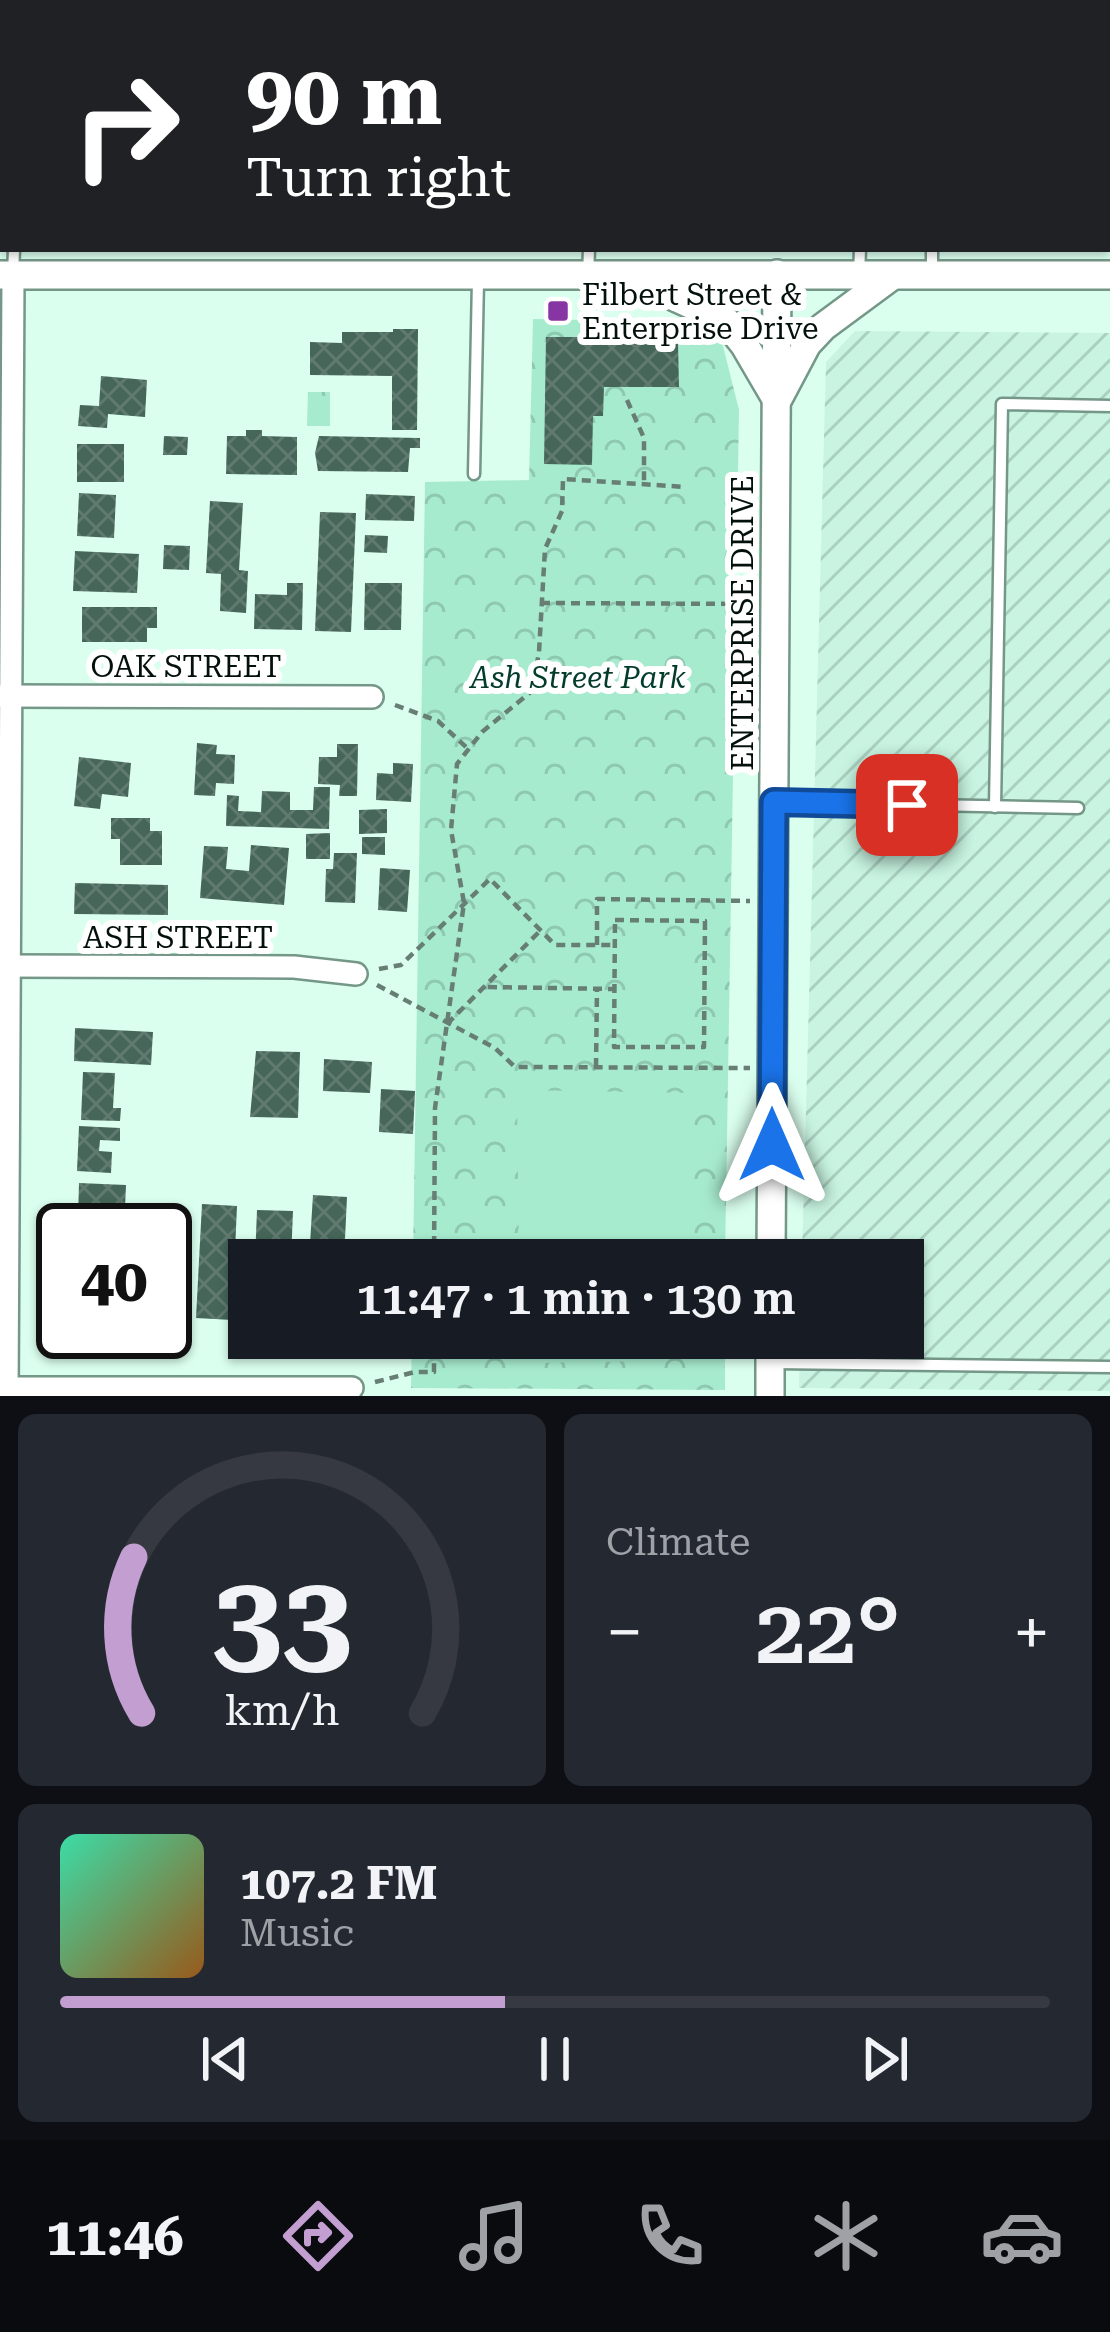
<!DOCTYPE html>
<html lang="en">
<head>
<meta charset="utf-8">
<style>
  body { margin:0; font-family:"Roboto Serif",serif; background:#242831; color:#f1f3f6; height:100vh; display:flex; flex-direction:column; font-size:45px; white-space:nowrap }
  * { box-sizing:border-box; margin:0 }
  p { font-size:39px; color:#9ea1a6 }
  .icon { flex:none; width:66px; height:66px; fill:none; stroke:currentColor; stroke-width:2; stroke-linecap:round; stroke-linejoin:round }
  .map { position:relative; height:1396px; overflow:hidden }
  .drawer { display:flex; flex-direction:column; gap:18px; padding:18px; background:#0d0f14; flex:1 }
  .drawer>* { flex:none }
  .guide { position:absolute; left:0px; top:0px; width:1110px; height:252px; box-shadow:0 3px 9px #0004; background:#202124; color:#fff; overflow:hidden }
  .speed { position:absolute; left:36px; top:1203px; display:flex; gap:24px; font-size:60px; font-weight:700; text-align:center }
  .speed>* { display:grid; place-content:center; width:156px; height:156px; border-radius:50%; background:#171b24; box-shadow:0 3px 9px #0004; line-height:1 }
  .speed .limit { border:6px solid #111; border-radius:18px; background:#fff; color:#111 }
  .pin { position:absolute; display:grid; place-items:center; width:102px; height:102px; color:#fff; margin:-51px; border-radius:24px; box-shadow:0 6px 18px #0006 }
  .me { position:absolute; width:132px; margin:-66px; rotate:0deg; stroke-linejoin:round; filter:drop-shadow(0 0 9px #0008) }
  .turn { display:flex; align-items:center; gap:42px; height:252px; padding:0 48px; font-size:54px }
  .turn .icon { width:156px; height:156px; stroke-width:2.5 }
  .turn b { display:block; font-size:84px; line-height:102px }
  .big { font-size:90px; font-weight:600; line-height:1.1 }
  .drawer .widget { flex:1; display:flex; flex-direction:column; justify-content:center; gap:18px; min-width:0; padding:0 42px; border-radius:18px; background:#242831 }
  .drawer .dial { align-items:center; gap:0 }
  .dial svg { height:312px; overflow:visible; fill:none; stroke:#363941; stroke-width:7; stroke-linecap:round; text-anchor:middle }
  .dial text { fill:#f1f3f6; stroke:none }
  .song { display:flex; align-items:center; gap:36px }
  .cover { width:144px; height:144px; border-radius:18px; background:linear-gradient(135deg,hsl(160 70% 55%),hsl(30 70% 35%)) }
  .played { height:12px; border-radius:6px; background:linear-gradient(90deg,#c29ed1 45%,#363941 45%) }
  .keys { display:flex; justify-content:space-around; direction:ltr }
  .heat { display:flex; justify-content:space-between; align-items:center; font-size:66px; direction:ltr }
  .drawer .tiles { flex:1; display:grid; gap:18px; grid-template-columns:1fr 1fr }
  .widget:last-child { grid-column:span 2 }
  .trip { position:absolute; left:228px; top:1239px; width:696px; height:120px; border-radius:0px; background:#171b24; box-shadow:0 3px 9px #0004; font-weight:600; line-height:120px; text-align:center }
  .tabs { display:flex; height:192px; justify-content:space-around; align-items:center; background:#090b0e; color:#9ea1a6 }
  .tabs .icon { width:84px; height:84px }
  .tabs .on { color:#c29ed1 }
  .tabs b { font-size:54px; color:#f1f3f6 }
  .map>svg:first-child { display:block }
  .industrial { fill:url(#industrial-furrows) }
  .park { fill:url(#park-crowns) }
  .pitch { fill:#a7ebce }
  .building { fill:url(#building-cross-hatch) }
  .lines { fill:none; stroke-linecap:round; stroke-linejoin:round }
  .service-casing { stroke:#759788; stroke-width:15 }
  .minor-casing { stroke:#759788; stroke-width:26 }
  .tertiary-casing { stroke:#759788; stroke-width:32 }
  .path { stroke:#677e74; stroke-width:4.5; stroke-dasharray:9 6; stroke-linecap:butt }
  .service { stroke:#fff; stroke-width:10 }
  .minor { stroke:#fff; stroke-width:21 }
  .tertiary { stroke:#fff; stroke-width:27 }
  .route-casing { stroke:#114b97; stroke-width:30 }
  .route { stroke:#1a73e8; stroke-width:21 }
  .poi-dot { fill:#8835a4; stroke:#fff; stroke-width:4.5 }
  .labels { text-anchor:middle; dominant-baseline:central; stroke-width:12; stroke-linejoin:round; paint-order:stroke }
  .poi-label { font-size:30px; fill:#04100b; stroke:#fff; text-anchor:start }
  .street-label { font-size:30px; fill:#04100b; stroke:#fff }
  .park-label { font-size:30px; font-style:italic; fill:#033c2b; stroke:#fff }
</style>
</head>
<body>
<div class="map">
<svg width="1110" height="1396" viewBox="0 0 1110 1396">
  <defs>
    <pattern id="industrial-furrows" width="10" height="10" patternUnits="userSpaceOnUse" patternTransform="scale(3)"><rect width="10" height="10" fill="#c8f4e1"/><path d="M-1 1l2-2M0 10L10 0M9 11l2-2" fill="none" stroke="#aad0c0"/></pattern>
    <pattern id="park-crowns" width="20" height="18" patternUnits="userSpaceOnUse" patternTransform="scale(3)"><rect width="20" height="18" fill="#a7ebce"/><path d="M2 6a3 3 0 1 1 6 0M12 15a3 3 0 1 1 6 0" fill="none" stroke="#8ec8b0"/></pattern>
    <pattern id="building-cross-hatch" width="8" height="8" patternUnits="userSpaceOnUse" patternTransform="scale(3)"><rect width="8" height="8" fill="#456658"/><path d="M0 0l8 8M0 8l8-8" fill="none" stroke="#617a70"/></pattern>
  </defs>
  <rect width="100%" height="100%" fill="#daffee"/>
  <g class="industrial">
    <path d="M 567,0 L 1110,0 L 1110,222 L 1107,3 Z"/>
    <path d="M 855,331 L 1110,333 L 1110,1391 L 799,1388 L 800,1338 L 903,1338 L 903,1260 L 802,1260 L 826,362 Z"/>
  </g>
  <g class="park">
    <path d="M 533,319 L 687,322 L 721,338 L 739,410 L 725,1260 L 413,1260 L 425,482 L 529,480 Z"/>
    <path d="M 308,392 L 330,392 L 330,426 L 307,426 Z"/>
    <path d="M 412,1338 L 725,1338 L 725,1390 L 411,1388 Z"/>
  </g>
  <g class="pitch">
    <path d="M 496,892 L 533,929 L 496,966 L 459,928 Z"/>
    <path d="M 632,938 L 688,938 L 687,1030 L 631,1029 Z"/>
    <path d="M 517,1090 L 694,1093 L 690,1260 L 519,1260 Z"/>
    <path d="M 520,1338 L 688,1338 L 668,1361 L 521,1363 Z"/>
  </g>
  <g class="building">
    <path d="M 393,329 L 418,329 L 417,430 L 392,430 L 392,376 L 310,375 L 310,342 L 342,343 L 342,332 L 393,332 Z"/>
    <path d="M 546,337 L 583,337 L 585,342 L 678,342 L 679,387 L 604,387 L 603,416 L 593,416 L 592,465 L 544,464 Z"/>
    <path d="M 101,376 L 147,380 L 145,417 L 108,414 L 107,428 L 78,426 L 80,405 L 99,406 Z"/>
    <path d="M 246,430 L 262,430 L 262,436 L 297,437 L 297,475 L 226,474 L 227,436 L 246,436 Z"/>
    <path d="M 164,436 L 188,437 L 187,455 L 163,455 Z"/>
    <path d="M 319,436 L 420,438 L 420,448 L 410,448 L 408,472 L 318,471 L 315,453 Z"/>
    <rect x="77" y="444" width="47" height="38"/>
    <path d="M 79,493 L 116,495 L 114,538 L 77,536 Z"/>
    <path d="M 366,494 L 415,496 L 414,521 L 365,520 Z"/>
    <path d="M 210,501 L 243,503 L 239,570 L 248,571 L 246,613 L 220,611 L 221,574 L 206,573 Z"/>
    <path d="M 320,512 L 356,513 L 351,632 L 315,631 Z"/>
    <path d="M 365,535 L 388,536 L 387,553 L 364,552 Z"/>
    <path d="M 164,545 L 190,546 L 189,570 L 163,569 Z"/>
    <path d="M 75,551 L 139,554 L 137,593 L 73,591 Z"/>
    <path d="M 287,583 L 303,583 L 302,630 L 254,629 L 255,594 L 287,595 Z"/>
    <path d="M 365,583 L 402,583 L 401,630 L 364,630 Z"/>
    <path d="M 82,607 L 157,607 L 157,628 L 147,628 L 147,642 L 82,642 Z"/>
    <path d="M 197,743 L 217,745 L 216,754 L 235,755 L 234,784 L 216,783 L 215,796 L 194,795 Z"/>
    <path d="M 337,744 L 358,744 L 357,796 L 339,796 L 340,785 L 318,784 L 319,757 L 337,757 Z"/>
    <path d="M 79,757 L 131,763 L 128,797 L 102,794 L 100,809 L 74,806 Z"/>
    <path d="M 393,763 L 413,764 L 411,802 L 376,800 L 377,773 L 393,774 Z"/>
    <path d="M 314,787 L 330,787 L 329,829 L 226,826 L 227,795 L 239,796 L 238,811 L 261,812 L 262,791 L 290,792 L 290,810 L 313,810 Z"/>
    <path d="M 387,809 L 387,833 L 359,834 L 359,810 Z"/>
    <path d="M 111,818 L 150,818 L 150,831 L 162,831 L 162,865 L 120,865 L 120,839 L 111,839 Z"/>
    <path d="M 330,833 L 330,859 L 306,859 L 306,834 Z"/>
    <path d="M 362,837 L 385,837 L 385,855 L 362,854 Z"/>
    <path d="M 251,845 L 289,848 L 284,905 L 200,898 L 204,846 L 228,847 L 226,869 L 249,871 Z"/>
    <path d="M 334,853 L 357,853 L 355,903 L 325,902 L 326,869 L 333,869 Z"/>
    <path d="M 380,868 L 410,870 L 407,912 L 378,910 Z"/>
    <path d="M 75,883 L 168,885 L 168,915 L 74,914 Z"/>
    <path d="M 75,1028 L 153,1032 L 151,1065 L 74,1061 Z"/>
    <path d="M 256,1051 L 300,1052 L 298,1118 L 250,1117 Z"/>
    <path d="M 324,1059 L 372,1062 L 370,1093 L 323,1091 Z"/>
    <path d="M 83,1072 L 115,1073 L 113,1108 L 121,1108 L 120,1121 L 81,1120 Z"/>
    <path d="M 381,1089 L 415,1091 L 413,1134 L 379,1132 Z"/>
    <path d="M 79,1126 L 120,1128 L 120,1141 L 100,1140 L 99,1151 L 112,1152 L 111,1173 L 77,1171 Z"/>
    <path d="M 79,1183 L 126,1185 L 124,1230 L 93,1230 L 94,1219 L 78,1218 Z"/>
    <path d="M 313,1195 L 347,1197 L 344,1260 L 309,1260 Z"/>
    <path d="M 202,1204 L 237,1206 L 232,1320 L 196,1318 Z"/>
    <path d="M 257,1210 L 293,1211 L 291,1260 L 255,1260 Z"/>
    <path d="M 379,1241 L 410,1241 L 410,1260 L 378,1260 Z"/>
  </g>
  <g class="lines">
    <g class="service-casing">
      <g id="service">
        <path d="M 591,0 L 592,3"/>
        <path d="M 33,3 L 33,0"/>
        <path d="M 762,3 L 762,0"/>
        <path d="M 860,3 L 860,0"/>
        <path d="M 931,3 L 931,0"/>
        <path d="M 1107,170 L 1110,170"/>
        <path d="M 932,271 L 932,249"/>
        <path d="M 13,276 L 14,249"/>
        <path d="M 588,276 L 589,249"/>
        <path d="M 859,276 L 860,249"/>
        <path d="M 474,474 L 478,280"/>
        <path d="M 777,802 L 1078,808"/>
        <path d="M 995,807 L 1002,404 L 1110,406"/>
        <path d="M 773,1363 L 1110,1367"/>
      </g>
    </g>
    <g class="minor-casing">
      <g id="minor">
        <path d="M 1,696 L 372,697"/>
        <path d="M 1,966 L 294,967 L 356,974"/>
        <path d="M 0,1388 L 352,1388"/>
        <path d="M 7,1396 L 13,276"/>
      </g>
    </g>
    <g class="tertiary-casing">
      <g id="tertiary">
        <path d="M 0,275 L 1110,275"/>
        <path d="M 642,282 L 725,320 L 744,344 L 775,397"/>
        <path d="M 779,397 L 807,344 L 823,327 L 892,276"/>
        <path d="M 771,1260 L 777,274"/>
        <path d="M 770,1396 L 770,1338"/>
      </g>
    </g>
    <g class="path">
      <path d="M 627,400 L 644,438 L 644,486"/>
      <path d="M 541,603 L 751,604"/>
      <path d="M 395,705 L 438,721 L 466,747"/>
      <path d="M 615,920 L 705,921 L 704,1047 L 614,1047 Z"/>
      <path d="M 597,945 L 597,899 L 750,901"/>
      <path d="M 379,969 L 401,965 L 490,879 L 555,945 L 615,945"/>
      <path d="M 377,985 L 495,1048 L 515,1067 L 750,1068"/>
      <path d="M 488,987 L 614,989"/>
      <path d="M 447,1024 L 541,930"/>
      <path d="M 596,1067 L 597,989"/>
      <path d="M 434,1260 L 435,1108 L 464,903 L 451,830 L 457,764 L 482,732 L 532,691 L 539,652 L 545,549 L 562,511 L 563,479 L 686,487"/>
      <path d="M 375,1382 L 415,1372 L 434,1372 L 434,1338"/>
    </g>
    <use href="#service" class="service"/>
    <use href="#minor" class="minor"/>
    <use href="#tertiary" class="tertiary"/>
  </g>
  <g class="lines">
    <g class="route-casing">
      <path id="route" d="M 772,1145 L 774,802 L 907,805"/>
    </g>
    <use href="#route" class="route"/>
  </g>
  <rect class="poi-dot" x="546" y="299" width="24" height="24" rx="6"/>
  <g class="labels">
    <g class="poi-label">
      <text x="582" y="294">Filbert Street &amp;<tspan x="582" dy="34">Enterprise Drive</tspan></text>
    </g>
    <g class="street-label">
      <text transform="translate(742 623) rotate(-90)">ENTERPRISE DRIVE</text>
      <text x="186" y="666">OAK STREET</text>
      <text x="178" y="937">ASH STREET</text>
    </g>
    <g class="park-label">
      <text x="578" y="677">Ash Street Park</text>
    </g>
  </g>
</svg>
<div class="speed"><div class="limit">40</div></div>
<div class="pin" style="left:907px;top:805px;background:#d93025"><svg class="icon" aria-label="arrive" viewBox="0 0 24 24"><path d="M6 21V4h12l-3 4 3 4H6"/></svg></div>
<svg class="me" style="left:772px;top:1145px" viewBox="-20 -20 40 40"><path d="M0-17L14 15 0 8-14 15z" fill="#1a73e8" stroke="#fff" stroke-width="4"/></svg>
<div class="trip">11:47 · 1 min · 130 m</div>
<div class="guide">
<div class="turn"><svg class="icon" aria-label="right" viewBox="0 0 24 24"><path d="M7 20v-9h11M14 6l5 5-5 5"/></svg><div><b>90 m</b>Turn right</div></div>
</div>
</div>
<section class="drawer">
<div class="tiles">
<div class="widget dial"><svg viewBox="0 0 100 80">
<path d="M14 69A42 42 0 1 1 86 69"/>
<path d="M14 69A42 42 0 0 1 12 29" stroke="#c29ed1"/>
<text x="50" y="56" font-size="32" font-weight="700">33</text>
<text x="50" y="72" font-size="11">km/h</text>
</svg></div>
<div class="widget"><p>Climate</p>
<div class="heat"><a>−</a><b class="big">22°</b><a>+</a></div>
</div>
<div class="widget">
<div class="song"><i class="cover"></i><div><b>107.2 FM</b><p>Music</p></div></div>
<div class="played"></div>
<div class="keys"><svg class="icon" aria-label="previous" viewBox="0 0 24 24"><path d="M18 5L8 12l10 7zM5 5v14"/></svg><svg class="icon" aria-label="pause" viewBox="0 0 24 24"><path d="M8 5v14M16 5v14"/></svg><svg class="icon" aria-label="next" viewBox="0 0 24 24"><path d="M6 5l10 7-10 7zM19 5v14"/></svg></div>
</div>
</div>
</section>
<nav class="tabs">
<b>11:46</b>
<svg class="icon on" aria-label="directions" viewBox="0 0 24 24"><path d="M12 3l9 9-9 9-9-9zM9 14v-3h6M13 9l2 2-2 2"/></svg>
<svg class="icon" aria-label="music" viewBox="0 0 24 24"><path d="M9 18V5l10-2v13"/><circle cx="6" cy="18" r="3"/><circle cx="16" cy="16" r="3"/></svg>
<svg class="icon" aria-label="phone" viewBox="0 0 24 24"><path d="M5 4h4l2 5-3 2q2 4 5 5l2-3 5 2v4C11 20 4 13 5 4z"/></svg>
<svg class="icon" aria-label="climate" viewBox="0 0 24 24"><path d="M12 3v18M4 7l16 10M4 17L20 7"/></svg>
<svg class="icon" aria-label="car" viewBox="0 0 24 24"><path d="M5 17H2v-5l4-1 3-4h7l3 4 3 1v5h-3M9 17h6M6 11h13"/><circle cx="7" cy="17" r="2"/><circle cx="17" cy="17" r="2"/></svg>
</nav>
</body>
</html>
